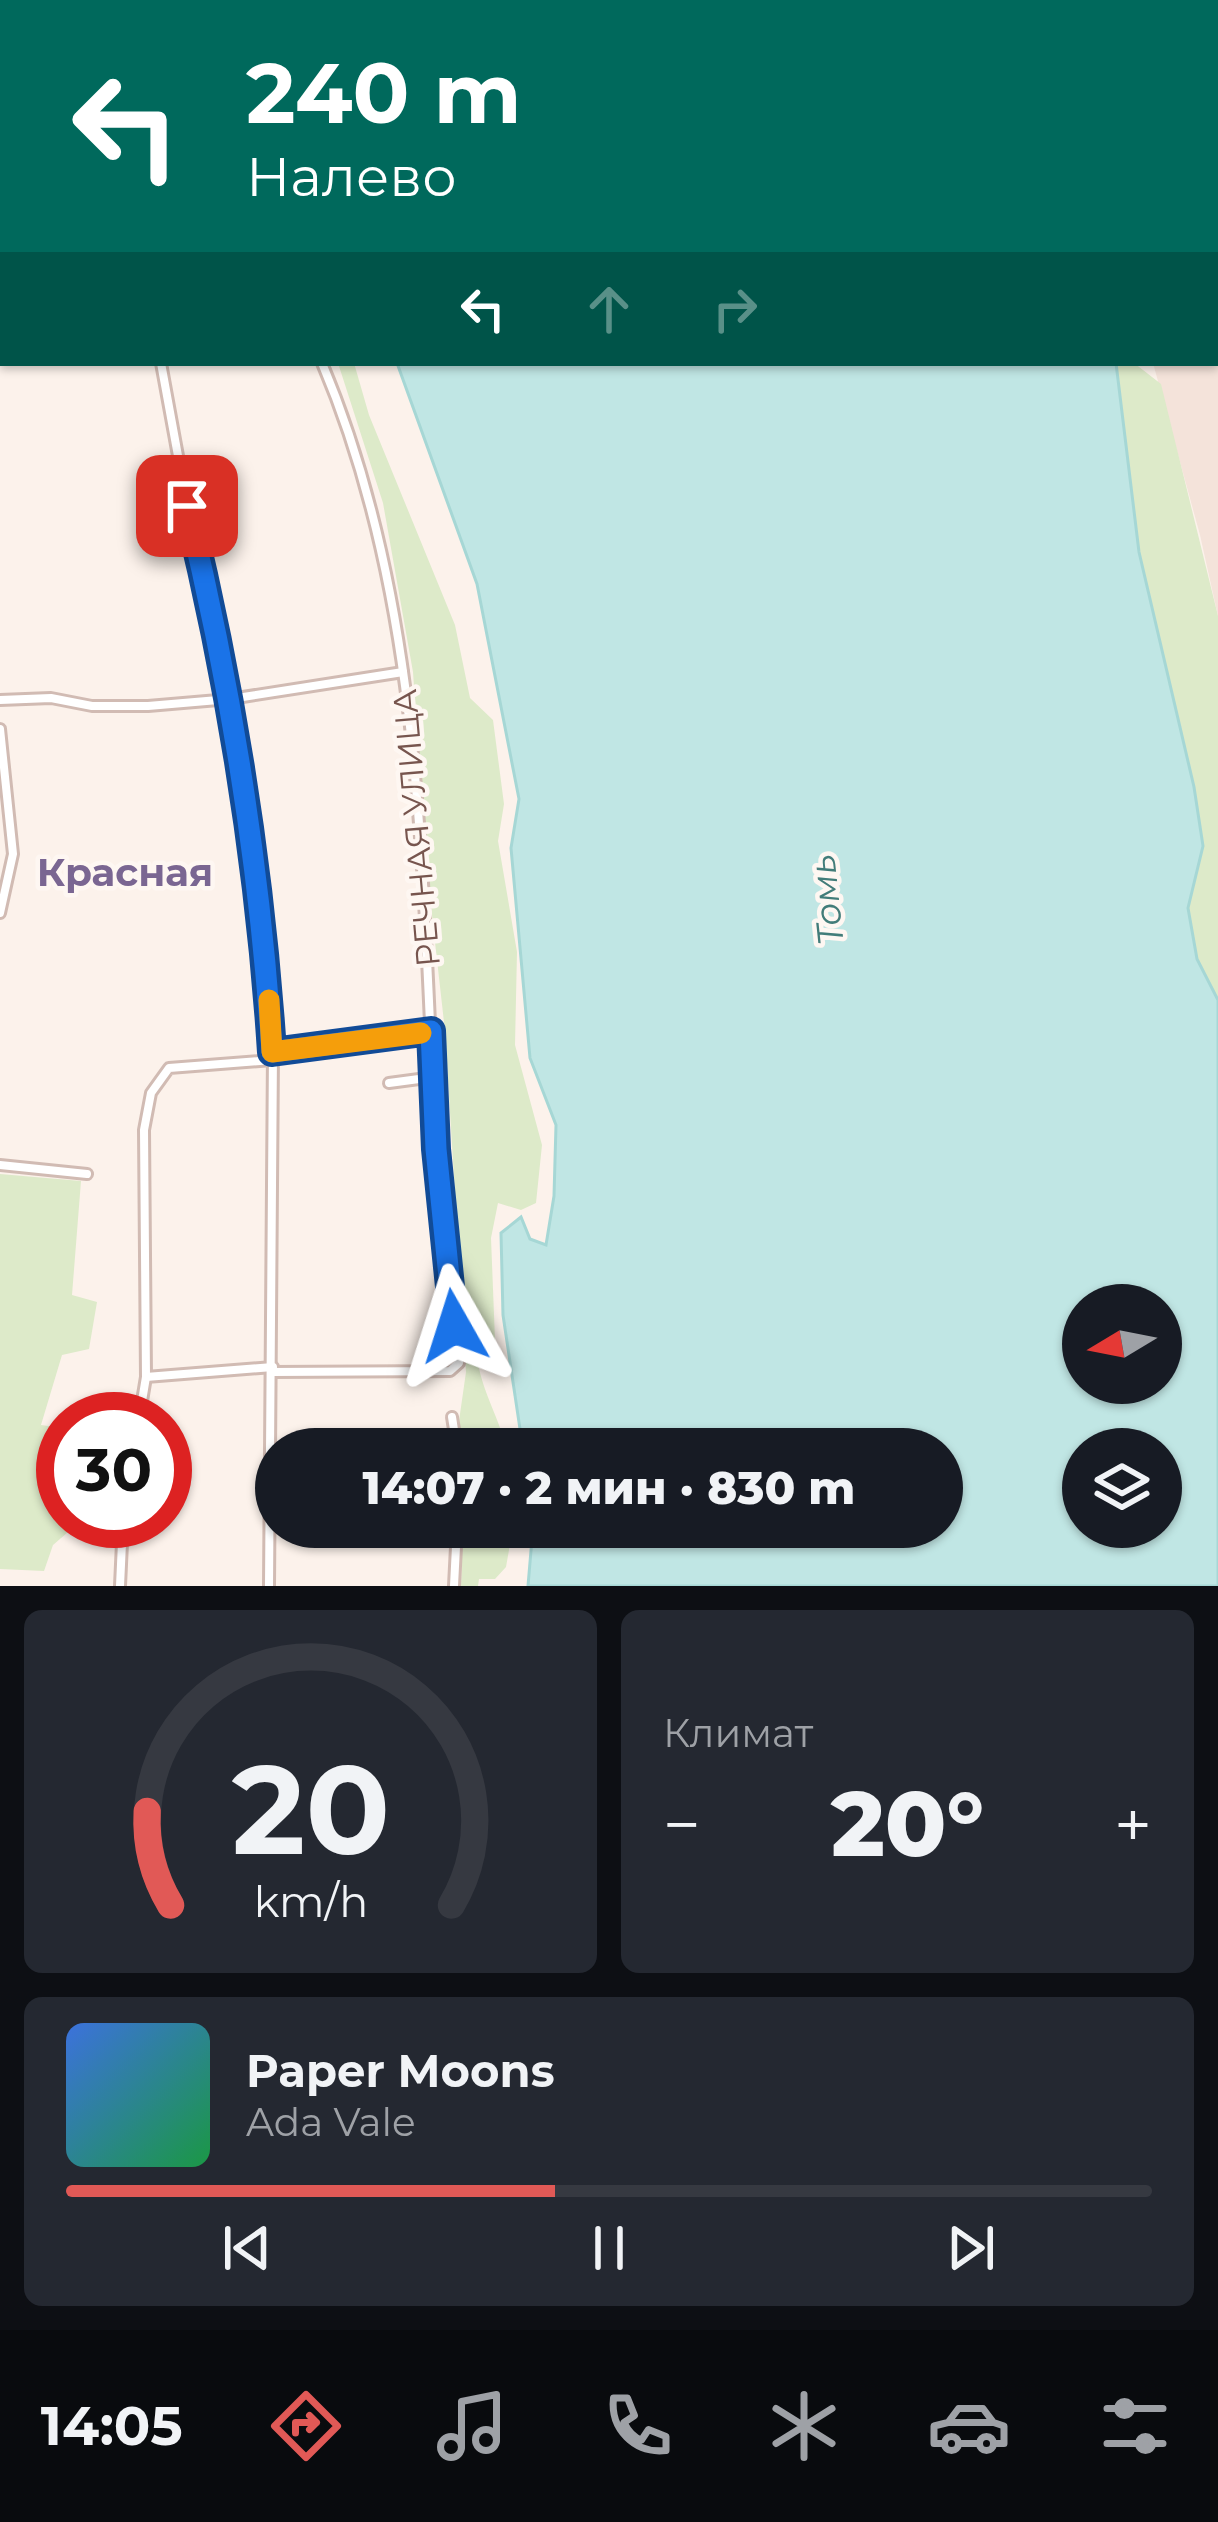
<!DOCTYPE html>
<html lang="ru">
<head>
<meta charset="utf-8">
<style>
  body { margin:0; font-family:Montserrat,sans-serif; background:#242831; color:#f1f3f6; height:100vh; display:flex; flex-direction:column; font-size:45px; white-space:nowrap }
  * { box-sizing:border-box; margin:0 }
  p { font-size:39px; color:#9ea1a6 }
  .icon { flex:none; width:66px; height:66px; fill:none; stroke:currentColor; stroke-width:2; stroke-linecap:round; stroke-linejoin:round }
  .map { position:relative; height:1586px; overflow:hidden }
  .drawer { display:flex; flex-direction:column; gap:24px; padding:24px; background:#0d0f14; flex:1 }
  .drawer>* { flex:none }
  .hud { position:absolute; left:0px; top:0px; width:1218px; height:366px; box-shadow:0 3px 9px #0004; background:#00695c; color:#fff; overflow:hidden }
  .needle { width:78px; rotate:260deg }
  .tools { position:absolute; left:1062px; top:1284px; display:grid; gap:24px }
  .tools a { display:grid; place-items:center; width:120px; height:120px; border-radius:50%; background:#171b24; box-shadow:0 3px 9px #0004; font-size:60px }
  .speed { position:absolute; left:36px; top:1392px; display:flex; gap:24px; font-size:60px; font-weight:700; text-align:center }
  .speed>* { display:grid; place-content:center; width:156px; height:156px; border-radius:50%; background:#171b24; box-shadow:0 3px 9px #0004; line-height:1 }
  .speed .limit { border:18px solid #d22; background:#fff; color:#111 }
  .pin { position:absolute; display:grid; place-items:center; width:102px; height:102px; color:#fff; margin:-51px; border-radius:24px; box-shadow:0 6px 18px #0006 }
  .me { position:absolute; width:132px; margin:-66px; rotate:354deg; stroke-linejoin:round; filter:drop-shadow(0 0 9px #0008) }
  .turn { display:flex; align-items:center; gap:42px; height:252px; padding:0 48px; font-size:54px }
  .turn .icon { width:156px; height:156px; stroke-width:2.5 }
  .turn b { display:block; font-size:84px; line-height:102px }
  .lanes { display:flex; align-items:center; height:114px; padding:0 48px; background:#0003; justify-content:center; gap:60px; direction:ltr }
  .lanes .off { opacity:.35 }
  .big { font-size:90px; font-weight:800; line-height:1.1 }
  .drawer .widget { flex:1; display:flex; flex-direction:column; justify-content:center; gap:18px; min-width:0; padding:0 42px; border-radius:18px; background:#242831 }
  .drawer .dial { align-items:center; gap:0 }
  .dial svg { height:312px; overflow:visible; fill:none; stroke:#363941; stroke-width:7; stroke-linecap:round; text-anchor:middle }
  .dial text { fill:#f1f3f6; stroke:none }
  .song { display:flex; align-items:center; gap:36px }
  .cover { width:144px; height:144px; border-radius:18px; background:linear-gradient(135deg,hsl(220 70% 55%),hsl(140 70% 35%)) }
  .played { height:12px; border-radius:6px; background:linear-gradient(90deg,#e15956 45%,#363941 45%) }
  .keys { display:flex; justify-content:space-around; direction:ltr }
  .heat { display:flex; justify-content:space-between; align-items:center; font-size:66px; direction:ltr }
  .drawer .tiles { flex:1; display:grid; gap:24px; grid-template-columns:1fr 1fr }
  .widget:last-child { grid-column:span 2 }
  .trip { position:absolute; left:255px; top:1428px; width:708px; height:120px; border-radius:60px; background:#171b24; box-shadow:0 3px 9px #0004; font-weight:800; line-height:120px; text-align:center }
  .tab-bar { display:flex; height:192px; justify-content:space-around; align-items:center; background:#090b0e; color:#9ea1a6 }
  .tab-bar .icon { width:84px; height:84px }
  .tab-bar .on { color:#e15956 }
  .tab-bar b { font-size:54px; color:#f1f3f6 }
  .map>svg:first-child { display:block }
  .residential { fill:#f4e3da }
  .green { fill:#ddeac9 }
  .water { fill:#c0e6e4; stroke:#a6d7d5; stroke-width:3; fill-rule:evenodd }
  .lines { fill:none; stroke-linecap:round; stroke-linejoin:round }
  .street-casing { stroke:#d1bbb3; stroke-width:14 }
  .street { stroke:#fff; stroke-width:8 }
  .route-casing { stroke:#114b97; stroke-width:30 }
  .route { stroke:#1a73e8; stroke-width:21 }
  .slow { stroke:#f59e0b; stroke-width:21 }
  .labels { text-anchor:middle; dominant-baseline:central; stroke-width:9; stroke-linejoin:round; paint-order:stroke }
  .street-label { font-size:33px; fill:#77554e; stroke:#fef7f2 }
  .water-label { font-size:36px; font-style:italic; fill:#427c79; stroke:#fef7f2 }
  .quarter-label { font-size:39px; font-weight:bold; fill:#7a6692; stroke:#fef7f2 }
</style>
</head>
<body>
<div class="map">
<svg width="1218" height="1586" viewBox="0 0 1218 1586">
  <rect width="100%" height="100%" fill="#fcf2eb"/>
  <path class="residential" d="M 1215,101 L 1218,101 L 1218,616 L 1200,535 L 1153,363 L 1215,363 Z"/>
  <g class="green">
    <path d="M 338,363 L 354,363 L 369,415 L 455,625 L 470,698 L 493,720 L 504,804 L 498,841 L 517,952 L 515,1045 L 542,1145 L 536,1203 L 521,1210 L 498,1203 L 491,1238 L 495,1340 L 476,1350 C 480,1389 497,1412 507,1449 L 465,1449 L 457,1435 L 466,1372 L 445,1031 L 426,862 L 413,672 L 383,503 Z"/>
    <path d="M 1116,363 L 1134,363 L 1161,384 L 1218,616 L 1218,1000 L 1197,959 L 1188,907 L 1203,846 L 1139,552 Z"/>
    <path d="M 0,1174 L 81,1181 L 72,1295 L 97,1302 L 89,1349 L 62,1355 L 41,1425 L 63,1428 L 63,1521 L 76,1521 L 75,1526 L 53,1545 L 44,1571 L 0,1569 Z"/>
    <path d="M 463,1527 L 513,1527 L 506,1567 L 495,1579 L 479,1579 L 478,1586 L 461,1586 Z"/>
  </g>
  <g class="water">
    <path d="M 213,0 L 926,0 L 926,3 L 215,3 Z"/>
    <path d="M 397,363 L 1116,363 L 1139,552 L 1194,787 L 1203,846 L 1188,908 L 1197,959 L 1218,1000 L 1218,1586 L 528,1586 L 533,1527 L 942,1527 L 942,1449 L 523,1449 L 503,1315 L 501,1233 L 521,1217 L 530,1239 L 546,1245 L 554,1196 L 556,1125 L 530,1058 L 511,848 L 519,799 L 477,584 ZM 1083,1305 L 1161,1305 L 1161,1383 L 1083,1383 ZM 1083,1449 L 1161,1449 L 1161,1527 L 1083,1527 Z"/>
  </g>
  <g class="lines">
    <g class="street-casing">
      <g id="street">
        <path d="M 81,0 L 81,3"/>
        <path d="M 1083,0 L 1084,3"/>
        <path d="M 1210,3 L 1218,2"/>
        <path d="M 1215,40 L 1218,40"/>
        <path d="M 1215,265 L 1218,271"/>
        <path d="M 0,272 L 3,272"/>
        <path d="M 161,363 L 187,505 L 226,678 L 247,797 L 265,945 L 273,1052 L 269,1586"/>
        <path d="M 0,700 L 51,698 L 92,706 L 148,706 L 230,699 L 403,672"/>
        <path d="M 0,729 L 13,854 L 0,913"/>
        <path d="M 273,1052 L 431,1031"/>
        <path d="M 389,1083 L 434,1077"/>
        <path d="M 0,1165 L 87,1174"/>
        <path d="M 272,1372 L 450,1371 L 459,1363 C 450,1291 440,1218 436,1145 C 421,884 426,609 322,363"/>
        <path d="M 146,1377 L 273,1367"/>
        <path d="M 452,1417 L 457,1449"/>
        <path d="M 139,1419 L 146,1377 L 144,1130 L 151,1093 L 169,1068 L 272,1060"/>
        <path d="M 120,1586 L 123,1521"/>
        <path d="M 454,1586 L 457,1527"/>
      </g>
    </g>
    <use href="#street" class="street"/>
  </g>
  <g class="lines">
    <g class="route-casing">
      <path id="route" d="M 187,506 C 231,686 260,866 272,1052 L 431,1031 L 436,1149 L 454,1326"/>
    </g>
    <use href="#route" class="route"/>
    <path class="slow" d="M 269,1000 L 272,1052 L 421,1033"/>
  </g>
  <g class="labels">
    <g class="street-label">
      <text transform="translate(416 828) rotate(-95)">РЕЧНАЯ УЛИЦА</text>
    </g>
    <g class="water-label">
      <text transform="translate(826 900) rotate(-96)">Томь</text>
    </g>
    <g class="quarter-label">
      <text x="125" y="872">Красная</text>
    </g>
  </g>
</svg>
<div class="tools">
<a><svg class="needle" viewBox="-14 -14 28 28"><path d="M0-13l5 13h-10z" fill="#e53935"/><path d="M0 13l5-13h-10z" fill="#9ea1a6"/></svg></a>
<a><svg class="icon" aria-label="layers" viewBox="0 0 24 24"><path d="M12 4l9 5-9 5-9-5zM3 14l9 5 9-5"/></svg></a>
</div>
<div class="speed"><div class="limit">30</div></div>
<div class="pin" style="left:187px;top:506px;background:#d93025"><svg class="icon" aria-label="arrive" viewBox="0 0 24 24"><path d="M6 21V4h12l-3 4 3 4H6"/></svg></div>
<svg class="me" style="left:454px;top:1326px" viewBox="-20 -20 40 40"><path d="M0-17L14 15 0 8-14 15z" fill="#1a73e8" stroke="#fff" stroke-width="4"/></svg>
<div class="trip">14:07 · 2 мин · 830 m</div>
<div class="hud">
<div class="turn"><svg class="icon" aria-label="left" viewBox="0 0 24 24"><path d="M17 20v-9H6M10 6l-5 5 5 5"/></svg><div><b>240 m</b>Налево</div></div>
<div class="lanes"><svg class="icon" aria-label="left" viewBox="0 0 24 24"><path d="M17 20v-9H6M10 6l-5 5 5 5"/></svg><svg class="icon off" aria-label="ahead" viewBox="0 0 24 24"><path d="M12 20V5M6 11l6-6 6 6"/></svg><svg class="icon off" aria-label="right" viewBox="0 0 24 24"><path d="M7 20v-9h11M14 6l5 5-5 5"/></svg></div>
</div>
</div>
<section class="drawer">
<div class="tiles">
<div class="widget dial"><svg viewBox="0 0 100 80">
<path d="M14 69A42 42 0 1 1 86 69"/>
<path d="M14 69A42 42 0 0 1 8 45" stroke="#e15956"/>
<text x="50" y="56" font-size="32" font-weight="700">20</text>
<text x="50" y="72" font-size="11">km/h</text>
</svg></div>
<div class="widget"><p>Климат</p>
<div class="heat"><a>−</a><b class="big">20°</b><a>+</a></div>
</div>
<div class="widget">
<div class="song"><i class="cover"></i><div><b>Paper Moons</b><p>Ada Vale</p></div></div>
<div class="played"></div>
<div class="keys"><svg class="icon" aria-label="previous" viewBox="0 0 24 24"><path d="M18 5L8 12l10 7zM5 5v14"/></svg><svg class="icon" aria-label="pause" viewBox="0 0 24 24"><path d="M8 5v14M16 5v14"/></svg><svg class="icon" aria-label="next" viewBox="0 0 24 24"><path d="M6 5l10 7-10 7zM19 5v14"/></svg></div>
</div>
</div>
</section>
<nav class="tab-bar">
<b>14:05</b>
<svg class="icon on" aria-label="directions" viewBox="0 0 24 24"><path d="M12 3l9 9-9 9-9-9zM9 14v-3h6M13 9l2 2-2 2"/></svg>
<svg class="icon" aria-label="music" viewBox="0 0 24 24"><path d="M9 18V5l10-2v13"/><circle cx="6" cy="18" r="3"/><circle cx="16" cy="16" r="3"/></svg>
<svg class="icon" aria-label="phone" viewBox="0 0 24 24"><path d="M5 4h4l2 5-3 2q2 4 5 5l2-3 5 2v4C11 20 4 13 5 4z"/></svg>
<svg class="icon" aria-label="climate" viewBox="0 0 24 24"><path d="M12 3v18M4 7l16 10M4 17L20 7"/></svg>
<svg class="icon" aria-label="car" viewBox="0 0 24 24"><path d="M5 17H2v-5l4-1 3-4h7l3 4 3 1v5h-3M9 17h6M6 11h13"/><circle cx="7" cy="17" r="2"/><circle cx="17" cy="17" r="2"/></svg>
<svg class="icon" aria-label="filters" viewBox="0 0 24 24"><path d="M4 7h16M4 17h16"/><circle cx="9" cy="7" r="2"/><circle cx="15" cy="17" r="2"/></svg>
</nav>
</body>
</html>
